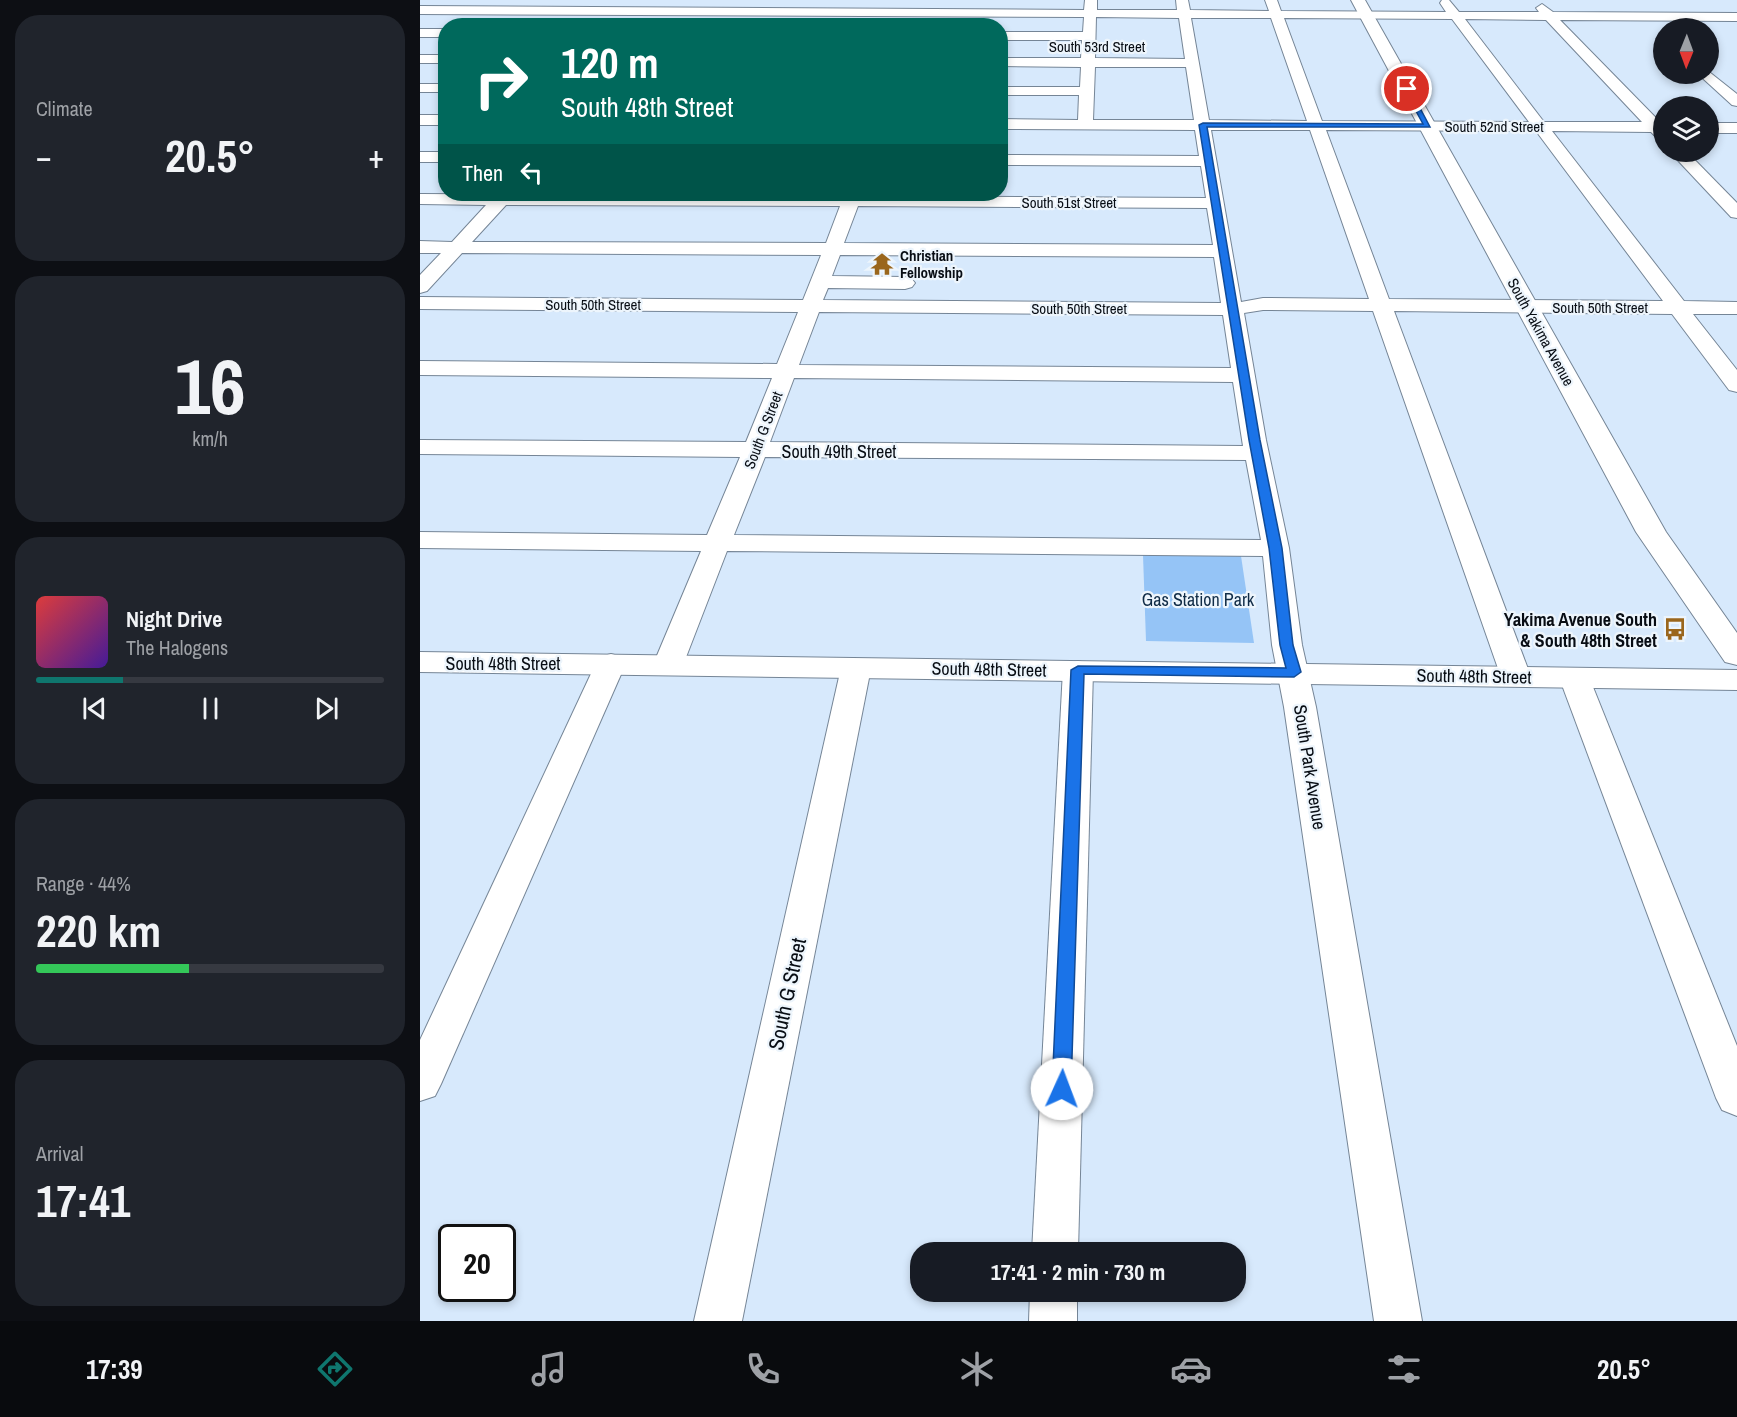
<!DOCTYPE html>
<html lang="en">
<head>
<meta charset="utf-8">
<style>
  body { margin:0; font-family:"Archivo Narrow",sans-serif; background:#20242c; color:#f1f3f6; height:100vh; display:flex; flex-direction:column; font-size:22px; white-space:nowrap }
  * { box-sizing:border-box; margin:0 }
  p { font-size:20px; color:#9ea1a6 }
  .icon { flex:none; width:33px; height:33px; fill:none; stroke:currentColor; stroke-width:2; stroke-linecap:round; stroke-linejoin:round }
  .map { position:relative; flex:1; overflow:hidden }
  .side { display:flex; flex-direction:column; gap:15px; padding:15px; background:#0d0f14; width:420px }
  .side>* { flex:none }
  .guide { position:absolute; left:18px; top:18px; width:570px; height:183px; border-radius:24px; box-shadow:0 3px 9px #0003; background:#00695c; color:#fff; overflow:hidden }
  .needle { width:39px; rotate:181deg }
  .tools { position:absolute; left:1233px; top:18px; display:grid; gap:12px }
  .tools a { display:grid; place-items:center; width:66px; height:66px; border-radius:50%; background:#171b24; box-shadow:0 3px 9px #0003; font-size:30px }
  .speed { position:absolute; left:18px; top:1224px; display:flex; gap:12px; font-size:30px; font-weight:700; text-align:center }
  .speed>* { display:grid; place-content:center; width:78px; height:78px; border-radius:50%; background:#171b24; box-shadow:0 3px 9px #0003; line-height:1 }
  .speed .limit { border:3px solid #111; border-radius:9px; background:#fff; color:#111 }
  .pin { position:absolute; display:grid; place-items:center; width:51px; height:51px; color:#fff; margin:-26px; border:3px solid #fff; border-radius:50%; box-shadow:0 2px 6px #0007 }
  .me { position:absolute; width:66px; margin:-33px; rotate:2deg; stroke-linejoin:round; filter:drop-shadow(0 0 4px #0008) }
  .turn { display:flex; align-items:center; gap:21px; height:126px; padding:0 24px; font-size:27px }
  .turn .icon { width:78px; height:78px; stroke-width:2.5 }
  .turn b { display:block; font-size:42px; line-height:51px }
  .then { display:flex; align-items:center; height:57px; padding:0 24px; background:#0003; gap:12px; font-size:22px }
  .big { font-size:45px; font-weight:800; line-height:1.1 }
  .side .tile { flex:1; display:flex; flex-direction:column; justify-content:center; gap:9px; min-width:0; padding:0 21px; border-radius:24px; background:#20242c }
  .side .dial { align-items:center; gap:0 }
  .dial b { font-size:78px; line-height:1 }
  .song { display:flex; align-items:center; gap:18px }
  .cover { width:72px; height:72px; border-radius:9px; background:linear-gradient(135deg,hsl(0 70% 55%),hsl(260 70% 35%)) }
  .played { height:6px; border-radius:3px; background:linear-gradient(90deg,#0f766e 25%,#363941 25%) }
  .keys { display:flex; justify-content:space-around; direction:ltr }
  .heat { display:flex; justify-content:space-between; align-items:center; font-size:33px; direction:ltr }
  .charge { height:9px; border-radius:4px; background:linear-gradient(90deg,#34c759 44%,#363941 0) }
  .trip { position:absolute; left:490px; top:1242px; width:336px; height:60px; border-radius:24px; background:#171b24; box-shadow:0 3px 9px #0003; font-weight:800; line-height:60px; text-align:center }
  .menu { display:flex; height:96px; justify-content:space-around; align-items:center; background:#090b0e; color:#9ea1a6 }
  .menu .icon { width:42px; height:42px }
  .menu .active { color:#0f766e }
  .menu b { font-size:27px; color:#f1f3f6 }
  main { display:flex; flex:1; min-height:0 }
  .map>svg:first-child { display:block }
  .green { fill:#95c4f6 }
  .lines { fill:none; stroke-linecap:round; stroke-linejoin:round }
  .minor-casing { stroke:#758596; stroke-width:2 }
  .major-casing { stroke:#758596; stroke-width:2 }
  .minor { fill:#fff; fill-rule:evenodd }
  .major { fill:#fff; fill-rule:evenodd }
  .route { fill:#1a73e8; stroke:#114b97; stroke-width:1.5 }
  .labels { text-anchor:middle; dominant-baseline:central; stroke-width:4.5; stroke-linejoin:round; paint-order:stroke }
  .far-street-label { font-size:15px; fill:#080d14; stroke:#edf5fc }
  .far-poi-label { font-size:15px; font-weight:bold; fill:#080d14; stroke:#edf5fc; text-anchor:start }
  .street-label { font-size:18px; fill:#080d14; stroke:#edf5fc }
  .park-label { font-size:18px; fill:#102c47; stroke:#edf5fc }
  .poi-label { font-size:18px; font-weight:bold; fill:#080d14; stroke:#edf5fc; text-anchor:end }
  .near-street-label { font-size:21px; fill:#080d14; stroke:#edf5fc }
</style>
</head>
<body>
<main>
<section class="side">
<div class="tile"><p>Climate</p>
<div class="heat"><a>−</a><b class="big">20.5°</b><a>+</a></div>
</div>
<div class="tile dial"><b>16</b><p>km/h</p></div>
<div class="tile">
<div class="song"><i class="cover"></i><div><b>Night Drive</b><p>The Halogens</p></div></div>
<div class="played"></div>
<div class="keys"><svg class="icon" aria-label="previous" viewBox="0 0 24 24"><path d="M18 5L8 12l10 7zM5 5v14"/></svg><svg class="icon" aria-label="pause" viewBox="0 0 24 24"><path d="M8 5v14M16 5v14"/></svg><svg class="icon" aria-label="next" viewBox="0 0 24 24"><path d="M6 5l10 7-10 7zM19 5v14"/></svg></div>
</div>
<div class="tile"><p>Range · 44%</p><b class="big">220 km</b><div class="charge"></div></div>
<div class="tile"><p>Arrival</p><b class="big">17:41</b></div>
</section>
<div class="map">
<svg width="1317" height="1321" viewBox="0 0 1317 1321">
  <rect width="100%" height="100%" fill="#d7e9fc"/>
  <path class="green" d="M 723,555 L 821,556 L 834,643 L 726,641 Z"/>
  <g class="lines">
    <g class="minor-casing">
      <g id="minor">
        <path d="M 665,0 L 677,0 L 677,10 L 757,10 L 756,0 L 768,0 L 770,10 L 849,11 L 845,0 L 857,0 L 861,11 L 1026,12 L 1020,3 L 1022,0 L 1029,0 L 1039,12 L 1119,12 L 1116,8 L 1122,4 L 1133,12 L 1317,13 L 1317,21 L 1140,20 L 1240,122 L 1244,122 L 1244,141 L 1238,139 L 1231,132 L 1132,131 L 1264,301 L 1317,302 L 1317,314 L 1273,314 L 1317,370 L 1317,392 L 1309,390 L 1252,314 L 974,311 L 1111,677 L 1107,684 L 1096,686 L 1085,684 L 1081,677 L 953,311 L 843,310 L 824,313 L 846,440 L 869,548 L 882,645 L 896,707 L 1002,1321 L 954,1321 L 864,707 L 852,645 L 843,556 L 307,551 L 263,665 L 259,671 L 248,674 L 237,671 L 233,665 L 281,551 L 0,548 L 0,532 L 287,535 L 320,457 L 0,454 L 0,440 L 326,442 L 352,378 L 0,375 L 0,361 L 357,364 L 378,312 L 0,309 L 0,297 L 383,300 L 401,255 L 42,253 L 7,291 L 0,293 L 0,275 L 21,253 L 0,253 L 0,241 L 32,242 L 66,205 L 0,204 L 0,194 L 425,196 L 426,194 L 442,194 L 442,196 L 786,198 L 781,166 L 580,165 L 580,155 L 779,156 L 775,130 L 580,129 L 580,119 L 658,120 L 659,95 L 580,95 L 580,87 L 660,87 L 661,67 L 580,66 L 580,58 L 661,58 L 662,40 L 580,40 L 580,32 L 663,32 L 664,17 L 0,14 L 0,6 L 664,10 ZM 676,17 L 759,18 L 765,59 L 675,58 ZM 771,18 L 851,18 L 887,121 L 789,120 ZM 864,18 L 1032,19 L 1109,122 L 902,121 ZM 1045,19 L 1126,20 L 1222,122 L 1124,122 ZM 675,67 L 766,67 L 774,120 L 673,120 ZM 791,130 L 890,130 L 949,299 L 843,298 L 821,302 ZM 906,130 L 1116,131 L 1243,301 L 969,299 ZM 86,205 L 420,206 L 406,243 L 52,242 ZM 438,206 L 787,208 L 793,245 L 424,243 ZM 420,255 L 794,257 L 801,303 L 403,300 L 408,288 L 485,289 L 492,287 L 495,283 L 492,279 L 485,277 L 412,276 ZM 399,312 L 803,315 L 811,368 L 379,365 ZM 374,378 L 813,382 L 823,446 L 350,442 ZM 345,457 L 826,460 L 841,540 L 314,535 Z"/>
        <rect x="0" y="29" width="26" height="8"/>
        <rect x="0" y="55" width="26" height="8"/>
        <path d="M 1288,71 L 1317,94 L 1317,106 L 1312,105 L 1278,74 L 1288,74 Z"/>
        <rect x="0" y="84" width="26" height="8"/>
        <rect x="0" y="115" width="26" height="10"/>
        <rect x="1288" y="123" width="29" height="10"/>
        <rect x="0" y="152" width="26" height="10"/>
        <path d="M 1250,152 L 1267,152 L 1317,203 L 1317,218 L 1311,217 Z"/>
        <path d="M 191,654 L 202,657 L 206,663 L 21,1084 L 15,1096 L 0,1101 L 0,1040 L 176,663 L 180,657 Z"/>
        <path d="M 436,659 L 447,662 L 451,668 L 322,1321 L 274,1321 L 421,668 L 425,662 Z"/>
        <path d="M 658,661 L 669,664 L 673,670 L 658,1252 L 612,1252 L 643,670 L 647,664 Z"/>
        <path d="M 1154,668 L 1165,670 L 1169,677 L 1317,1046 L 1317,1116 L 1302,1110 L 1296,1098 L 1139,677 L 1143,670 Z"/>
        <path d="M 610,1292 L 657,1292 L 657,1321 L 609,1321 Z"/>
      </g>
    </g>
    <g class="major-casing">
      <g id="major">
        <path d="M 931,0 L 945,0 L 1246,532 L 1317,633 L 1317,665 L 1305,662 L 1216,532 Z"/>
        <path d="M 0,652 L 1317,670 L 1317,690 L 0,672 Z"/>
      </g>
    </g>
    <use href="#minor" class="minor"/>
    <use href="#major" class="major"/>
  </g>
  <path class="route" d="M 987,87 L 990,89 L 1010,127 L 787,127 L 840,440 L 862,548 L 873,645 L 881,672 L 874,677 L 664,674 L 651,1089 L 648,1095 L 642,1097 L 635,1095 L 632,1089 L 651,670 L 658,666 L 866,668 L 860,645 L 849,548 L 829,440 L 779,125 L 783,123 L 1003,124 L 984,89 Z"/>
  <defs>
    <g id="temple-bare" transform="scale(1.8)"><path d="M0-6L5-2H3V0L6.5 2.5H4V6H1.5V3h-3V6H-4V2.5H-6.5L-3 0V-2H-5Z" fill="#9a661c" stroke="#edf5fc" stroke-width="2.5" paint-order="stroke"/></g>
    <g id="bus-bare" transform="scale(1.8)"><path d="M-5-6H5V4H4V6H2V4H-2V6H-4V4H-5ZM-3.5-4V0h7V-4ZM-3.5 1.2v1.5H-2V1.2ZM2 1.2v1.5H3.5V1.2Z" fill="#9a661c" stroke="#edf5fc" stroke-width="2.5" paint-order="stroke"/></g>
  </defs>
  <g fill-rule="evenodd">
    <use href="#temple-bare" x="462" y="264"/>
    <use href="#bus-bare" x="1255" y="629"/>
  </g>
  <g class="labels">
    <g class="far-street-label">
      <text x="677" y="46">South 53rd Street</text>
      <text x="1074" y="126">South 52nd Street</text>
      <text x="649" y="202">South 51st Street</text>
      <text x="173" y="304">South 50th Street</text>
      <text x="1180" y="307">South 50th Street</text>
      <text x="659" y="308">South 50th Street</text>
      <text transform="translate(1121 332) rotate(61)">South Yakima Avenue</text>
      <text transform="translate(343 430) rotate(-69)">South G Street</text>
    </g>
    <g class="far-poi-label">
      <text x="480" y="255">Christian<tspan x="480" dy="17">Fellowship</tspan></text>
    </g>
    <g class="street-label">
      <text x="419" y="451">South 49th Street</text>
      <text x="83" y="663">South 48th Street</text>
      <text transform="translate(569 669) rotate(1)">South 48th Street</text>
      <text transform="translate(1054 676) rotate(1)">South 48th Street</text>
      <text transform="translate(890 767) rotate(81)">South Park Avenue</text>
    </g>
    <g class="park-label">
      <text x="778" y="599">Gas Station Park</text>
    </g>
    <g class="poi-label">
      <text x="1237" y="619">Yakima Avenue South<tspan x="1237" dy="21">&amp; South 48th Street</tspan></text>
    </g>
    <g class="near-street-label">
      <text transform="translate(367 994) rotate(-78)">South G Street</text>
    </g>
  </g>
</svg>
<div class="tools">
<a><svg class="needle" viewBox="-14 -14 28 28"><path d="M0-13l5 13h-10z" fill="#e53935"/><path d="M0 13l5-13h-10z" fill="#9ea1a6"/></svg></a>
<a><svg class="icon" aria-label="layers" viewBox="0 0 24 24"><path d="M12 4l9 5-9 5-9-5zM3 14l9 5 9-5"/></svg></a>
</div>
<div class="speed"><div class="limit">20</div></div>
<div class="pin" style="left:987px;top:89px;background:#d93025"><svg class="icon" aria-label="arrive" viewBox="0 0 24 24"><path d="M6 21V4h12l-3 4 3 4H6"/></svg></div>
<svg class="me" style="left:642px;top:1089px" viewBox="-20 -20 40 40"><circle r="19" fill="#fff"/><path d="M0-13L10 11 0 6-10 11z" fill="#1a73e8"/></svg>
<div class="trip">17:41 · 2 min · 730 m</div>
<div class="guide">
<div class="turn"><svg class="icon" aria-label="right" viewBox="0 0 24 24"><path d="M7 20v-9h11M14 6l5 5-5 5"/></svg><div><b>120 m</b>South 48th Street</div></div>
<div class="then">Then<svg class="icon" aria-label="left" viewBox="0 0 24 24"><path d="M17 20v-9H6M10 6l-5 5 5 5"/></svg></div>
</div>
</div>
</main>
<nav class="menu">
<b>17:39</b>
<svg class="icon active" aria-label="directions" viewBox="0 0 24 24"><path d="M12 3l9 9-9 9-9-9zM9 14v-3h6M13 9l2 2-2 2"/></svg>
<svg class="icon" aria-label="music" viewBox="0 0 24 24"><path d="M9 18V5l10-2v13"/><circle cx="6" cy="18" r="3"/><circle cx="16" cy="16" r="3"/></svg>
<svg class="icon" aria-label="phone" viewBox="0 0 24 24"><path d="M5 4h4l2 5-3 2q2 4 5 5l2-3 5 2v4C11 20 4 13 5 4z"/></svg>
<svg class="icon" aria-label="climate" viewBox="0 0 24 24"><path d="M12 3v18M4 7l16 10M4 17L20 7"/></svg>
<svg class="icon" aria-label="car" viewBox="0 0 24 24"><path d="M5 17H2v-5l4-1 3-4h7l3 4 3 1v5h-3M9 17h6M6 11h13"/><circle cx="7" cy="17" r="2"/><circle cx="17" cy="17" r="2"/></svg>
<svg class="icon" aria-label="filters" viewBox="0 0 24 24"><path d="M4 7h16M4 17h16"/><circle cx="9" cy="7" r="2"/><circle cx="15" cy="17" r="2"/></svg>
<b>20.5°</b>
</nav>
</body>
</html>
